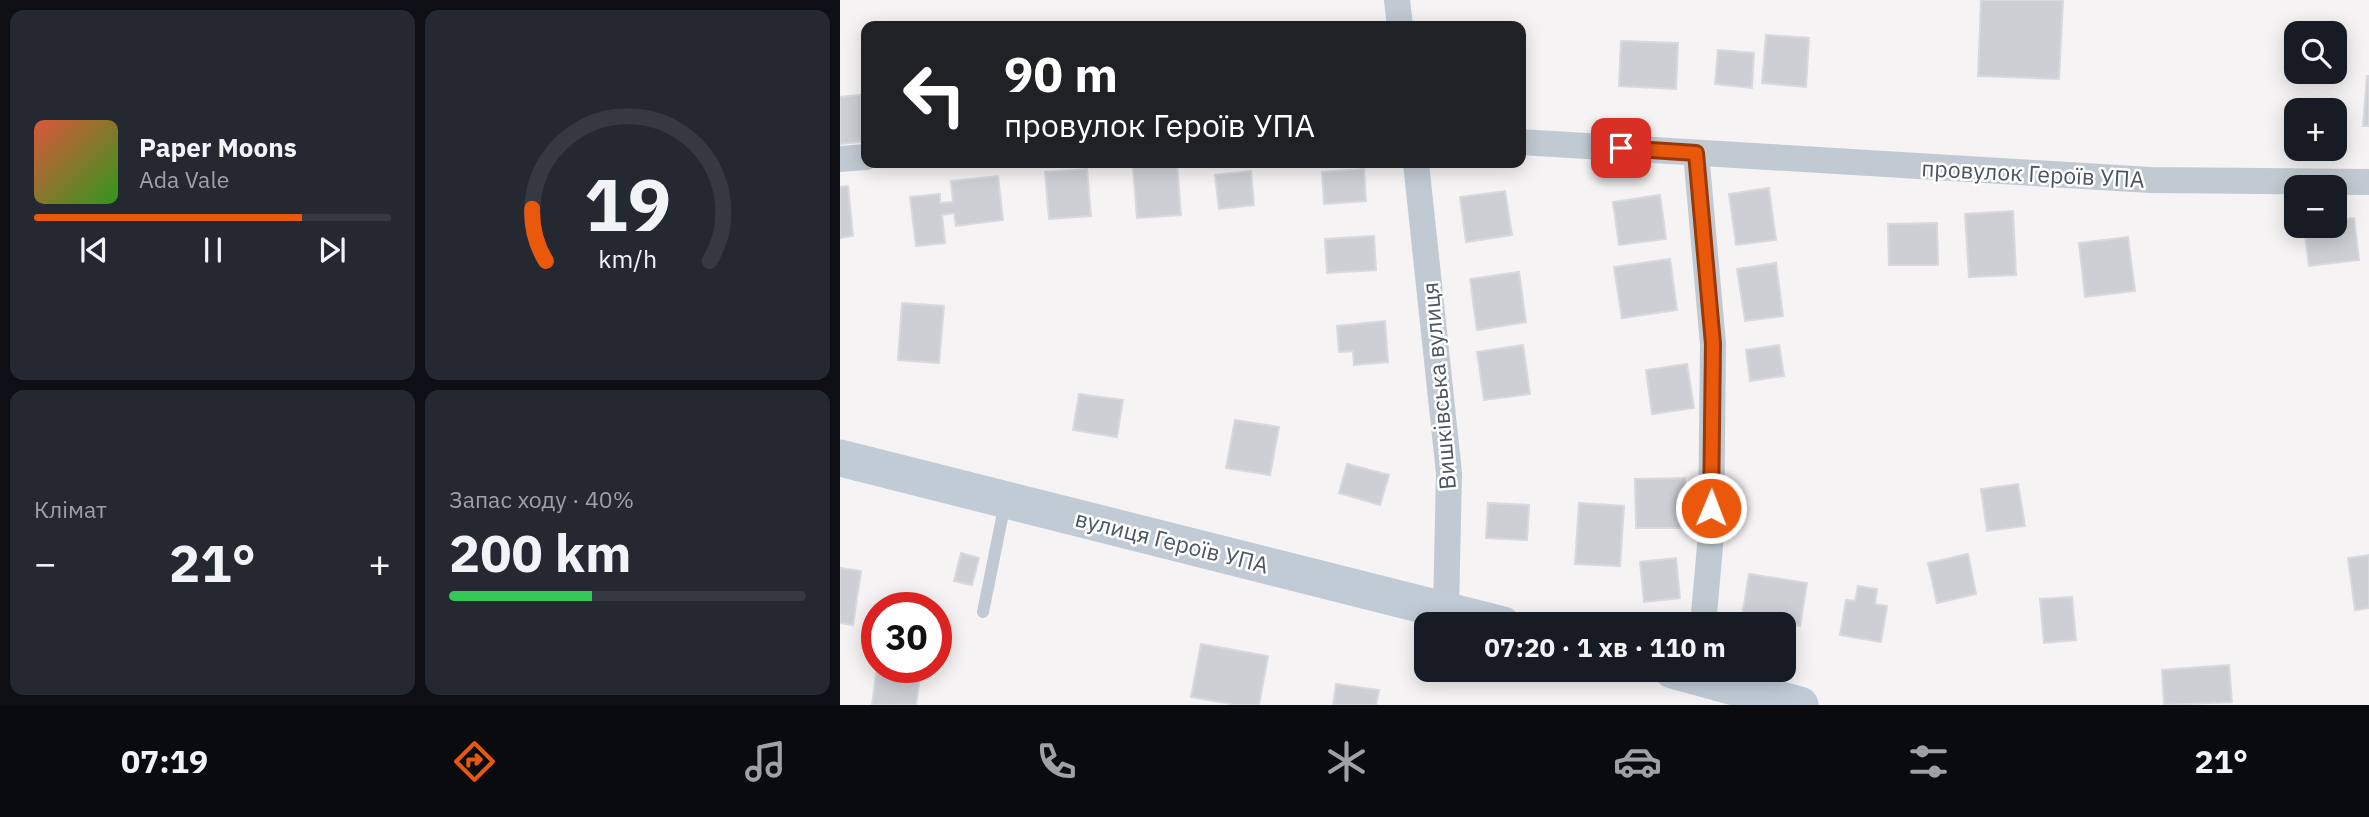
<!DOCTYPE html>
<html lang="uk">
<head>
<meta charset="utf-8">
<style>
  body { margin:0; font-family:"IBM Plex Sans",sans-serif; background:#242831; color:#f1f3f6; height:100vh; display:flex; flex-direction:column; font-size:26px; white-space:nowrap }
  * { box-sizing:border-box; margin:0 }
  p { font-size:23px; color:#9ea1a6 }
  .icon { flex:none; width:38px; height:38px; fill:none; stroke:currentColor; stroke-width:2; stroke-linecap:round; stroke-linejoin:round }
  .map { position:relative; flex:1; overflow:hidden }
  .panel { display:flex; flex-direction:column; gap:10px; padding:10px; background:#0d0f14; width:840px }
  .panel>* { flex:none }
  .banner { position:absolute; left:21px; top:21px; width:665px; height:147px; border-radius:14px; box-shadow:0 4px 18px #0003; background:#202124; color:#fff; overflow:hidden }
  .buttons { position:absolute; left:1444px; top:21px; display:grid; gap:14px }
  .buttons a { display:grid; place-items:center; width:63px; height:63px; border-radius:14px; background:#171b24; box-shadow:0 4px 18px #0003; font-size:35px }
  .speed { position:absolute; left:21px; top:592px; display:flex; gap:14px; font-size:35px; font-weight:700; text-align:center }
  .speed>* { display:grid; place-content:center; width:91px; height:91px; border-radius:50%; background:#171b24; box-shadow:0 4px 18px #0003; line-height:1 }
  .speed .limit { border:10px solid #d22; background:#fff; color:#111 }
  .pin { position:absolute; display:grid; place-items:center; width:60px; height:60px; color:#fff; margin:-30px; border-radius:14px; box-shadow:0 4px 10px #0006 }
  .me { position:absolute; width:77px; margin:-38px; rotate:1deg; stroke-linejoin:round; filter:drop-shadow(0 0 5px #0008) }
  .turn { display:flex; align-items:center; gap:24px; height:147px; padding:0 28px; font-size:32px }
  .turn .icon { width:91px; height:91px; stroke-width:2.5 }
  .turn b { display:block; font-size:49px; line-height:60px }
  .big { font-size:52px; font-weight:800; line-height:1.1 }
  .panel .tile { flex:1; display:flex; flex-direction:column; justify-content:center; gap:10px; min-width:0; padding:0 24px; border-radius:14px; background:#242831 }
  .panel .dial { align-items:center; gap:0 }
  .dial svg { height:182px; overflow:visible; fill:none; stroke:#363941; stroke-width:7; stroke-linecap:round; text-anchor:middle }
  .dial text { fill:#f1f3f6; stroke:none }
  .song { display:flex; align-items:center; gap:21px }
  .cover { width:84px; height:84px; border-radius:10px; background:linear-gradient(135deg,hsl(10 70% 55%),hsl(110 70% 35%)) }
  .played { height:7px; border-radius:4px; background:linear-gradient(90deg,#ea580c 75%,#363941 75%) }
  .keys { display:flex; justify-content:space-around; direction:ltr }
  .heat { display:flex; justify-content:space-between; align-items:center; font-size:38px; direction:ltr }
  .charge { height:10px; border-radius:5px; background:linear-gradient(90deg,#34c759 40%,#363941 0) }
  .panel .tiles { flex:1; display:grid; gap:10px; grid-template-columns:repeat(2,1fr) }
  .trip { position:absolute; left:574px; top:612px; width:382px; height:70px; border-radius:14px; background:#171b24; box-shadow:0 4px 18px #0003; font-weight:800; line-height:70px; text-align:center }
  .tab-bar { display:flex; height:112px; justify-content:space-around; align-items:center; background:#090b0e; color:#9ea1a6 }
  .tab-bar .icon { width:49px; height:49px }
  .tab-bar .current { color:#ea580c }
  .tab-bar b { font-size:32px; color:#f1f3f6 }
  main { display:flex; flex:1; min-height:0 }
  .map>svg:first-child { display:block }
  .building { fill:#cdcfd5; stroke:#d7d9de; stroke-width:2 }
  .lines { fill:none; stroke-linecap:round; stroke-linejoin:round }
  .lane { stroke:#c1cad2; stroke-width:12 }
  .street { stroke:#c1cad2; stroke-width:26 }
  .secondary { stroke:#c1cbd6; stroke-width:37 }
  .route-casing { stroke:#983908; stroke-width:18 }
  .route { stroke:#ea580c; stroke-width:12 }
  .labels { text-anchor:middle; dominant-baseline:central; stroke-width:5; stroke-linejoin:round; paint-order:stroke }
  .street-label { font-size:23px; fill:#4a5661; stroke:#fff }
</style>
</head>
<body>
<main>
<section class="panel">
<div class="tiles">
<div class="tile">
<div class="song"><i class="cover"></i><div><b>Paper Moons</b><p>Ada Vale</p></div></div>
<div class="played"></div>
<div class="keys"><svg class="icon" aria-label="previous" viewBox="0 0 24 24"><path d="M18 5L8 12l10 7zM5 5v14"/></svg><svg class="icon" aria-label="pause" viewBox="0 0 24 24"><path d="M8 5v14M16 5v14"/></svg><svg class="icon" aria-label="next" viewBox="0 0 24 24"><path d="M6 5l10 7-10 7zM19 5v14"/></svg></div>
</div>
<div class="tile dial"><svg viewBox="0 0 100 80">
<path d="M14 69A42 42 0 1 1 86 69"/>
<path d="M14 69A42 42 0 0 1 8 46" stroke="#ea580c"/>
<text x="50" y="56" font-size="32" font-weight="700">19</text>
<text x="50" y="72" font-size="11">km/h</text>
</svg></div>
<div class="tile"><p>Клімат</p>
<div class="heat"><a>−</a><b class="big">21°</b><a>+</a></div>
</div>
<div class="tile"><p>Запас ходу · 40%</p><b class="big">200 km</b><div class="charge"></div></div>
</div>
</section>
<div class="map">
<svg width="1529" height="705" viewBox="0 0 1529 705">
  <rect width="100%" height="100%" fill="#f5f3f3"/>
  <g class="building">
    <path d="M 1141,0 L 1223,0 L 1219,79 L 1138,76 Z"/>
    <path d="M 926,35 L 969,38 L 966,87 L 922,83 Z"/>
    <path d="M 781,41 L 838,43 L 836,89 L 779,86 Z"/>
    <path d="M 878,50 L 914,53 L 912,88 L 875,84 Z"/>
    <path d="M 1527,76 L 1529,76 L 1529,126 L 1523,126 Z"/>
    <path d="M 26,94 L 26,141 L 0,144 L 0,97 Z"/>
    <path d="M 337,164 L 341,215 L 297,218 L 293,167 Z"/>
    <path d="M 247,169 L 251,216 L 209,219 L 205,172 Z"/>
    <path d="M 524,169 L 526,201 L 484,204 L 482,172 Z"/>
    <path d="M 411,171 L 414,205 L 379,209 L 375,175 Z"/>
    <path d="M 158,176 L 163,220 L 116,226 L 114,213 L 102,215 L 105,243 L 76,246 L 70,197 L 100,194 L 100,203 L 113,202 L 111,181 Z"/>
    <path d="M 8,186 L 13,236 L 0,238 L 0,187 Z"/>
    <path d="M 929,188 L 936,240 L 896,245 L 889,194 Z"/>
    <path d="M 665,191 L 672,235 L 626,242 L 620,197 Z"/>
    <path d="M 820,195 L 826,239 L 779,245 L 773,202 Z"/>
    <path d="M 1173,211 L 1176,275 L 1129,277 L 1125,214 Z"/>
    <path d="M 1514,218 L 1519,260 L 1469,266 L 1464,226 L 1494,226 L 1494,220 Z"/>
    <path d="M 1097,223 L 1098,265 L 1049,265 L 1048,224 Z"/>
    <path d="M 534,236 L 536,270 L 487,273 L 485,239 Z"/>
    <path d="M 1288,237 L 1295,291 L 1245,297 L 1239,243 Z"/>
    <path d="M 830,259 L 837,310 L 782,318 L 774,267 Z"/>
    <path d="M 936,263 L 943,316 L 905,321 L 897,269 Z"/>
    <path d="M 679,272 L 686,322 L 637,330 L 630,279 Z"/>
    <path d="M 62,303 L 104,306 L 99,363 L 58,360 Z"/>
    <path d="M 545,321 L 548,362 L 514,365 L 513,351 L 499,352 L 497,326 Z"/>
    <path d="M 683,345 L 690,394 L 644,400 L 637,352 Z"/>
    <path d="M 939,345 L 944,376 L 910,381 L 906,350 Z"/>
    <path d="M 847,364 L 854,408 L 812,414 L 806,370 Z"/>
    <path d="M 239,394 L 283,400 L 277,437 L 233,430 Z"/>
    <path d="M 395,420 L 439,427 L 430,475 L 386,468 Z"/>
    <path d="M 507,464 L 549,475 L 540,505 L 499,493 Z"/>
    <path d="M 845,478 L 845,528 L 796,528 L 795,479 Z"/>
    <path d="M 1178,484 L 1185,526 L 1147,531 L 1141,489 Z"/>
    <path d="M 648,503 L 689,505 L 687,540 L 646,538 Z"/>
    <path d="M 739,503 L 784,506 L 780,566 L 735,564 Z"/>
    <path d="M 121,553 L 139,558 L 132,585 L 114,581 Z"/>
    <path d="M 1128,554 L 1136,594 L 1097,603 L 1088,563 Z"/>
    <path d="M 1529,555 L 1529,608 L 1515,610 L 1508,558 Z"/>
    <path d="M 836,558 L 840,598 L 804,602 L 800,562 Z"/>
    <path d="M 0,568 L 21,571 L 13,625 L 0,623 Z"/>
    <path d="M 909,574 L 967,583 L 960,626 L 902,616 Z"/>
    <path d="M 1018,586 L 1037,589 L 1035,604 L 1047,606 L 1041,642 L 1000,635 L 1006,600 L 1015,601 Z"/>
    <path d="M 1232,597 L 1236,640 L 1204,643 L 1200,599 Z"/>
    <path d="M 361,644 L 428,656 L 419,705 L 396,705 L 351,697 Z"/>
    <path d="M 1389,665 L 1392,702 L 1324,705 L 1322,670 Z"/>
    <path d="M 37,667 L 81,668 L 76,705 L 32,705 Z"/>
    <path d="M 496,684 L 539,690 L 536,705 L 493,705 Z"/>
  </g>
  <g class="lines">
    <path class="lane" d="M 143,612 L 165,503"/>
    <g class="street">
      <path d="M 557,0 L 560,26"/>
      <path d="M 681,142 L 1310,180 L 1529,182"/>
      <path d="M 856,153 L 873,344 L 871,535 L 863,625"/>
      <path d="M 0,159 L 26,157"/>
      <path d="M 576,163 L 609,473 L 606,609"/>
    </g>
    <g class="secondary">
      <path d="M 0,458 L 663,625"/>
      <path d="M 832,670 L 960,705"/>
    </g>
  </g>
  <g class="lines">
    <g class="route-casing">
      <path id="route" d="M 781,148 L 856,153 L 873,344 L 871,508"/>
    </g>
    <use href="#route" class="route"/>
  </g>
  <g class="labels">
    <g class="street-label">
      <text transform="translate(1193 173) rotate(3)">провулок Героїв УПА</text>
      <text transform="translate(598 386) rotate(-95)">Вишківська вулиця</text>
      <text transform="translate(332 541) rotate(14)">вулиця Героїв УПА</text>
    </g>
  </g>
</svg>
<div class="buttons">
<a><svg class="icon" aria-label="search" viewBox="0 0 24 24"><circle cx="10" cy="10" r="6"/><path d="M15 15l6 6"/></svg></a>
<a>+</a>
<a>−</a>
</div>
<div class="speed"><div class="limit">30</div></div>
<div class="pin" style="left:781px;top:148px;background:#d93025"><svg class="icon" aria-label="arrive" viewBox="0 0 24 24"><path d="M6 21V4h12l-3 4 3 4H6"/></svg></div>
<svg class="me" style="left:871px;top:508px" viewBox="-20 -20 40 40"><circle r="17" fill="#ea580c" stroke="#fff" stroke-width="3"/><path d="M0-11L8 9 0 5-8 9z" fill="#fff"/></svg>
<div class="trip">07:20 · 1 хв · 110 m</div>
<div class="banner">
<div class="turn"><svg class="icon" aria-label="left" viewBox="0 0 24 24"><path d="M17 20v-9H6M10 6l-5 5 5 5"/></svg><div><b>90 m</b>провулок Героїв УПА</div></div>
</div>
</div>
</main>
<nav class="tab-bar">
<b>07:19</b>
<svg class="icon current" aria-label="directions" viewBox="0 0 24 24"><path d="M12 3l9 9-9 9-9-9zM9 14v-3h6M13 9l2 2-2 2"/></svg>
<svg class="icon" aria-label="music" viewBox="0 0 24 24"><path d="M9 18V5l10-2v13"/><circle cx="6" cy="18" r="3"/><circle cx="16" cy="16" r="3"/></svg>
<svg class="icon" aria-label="phone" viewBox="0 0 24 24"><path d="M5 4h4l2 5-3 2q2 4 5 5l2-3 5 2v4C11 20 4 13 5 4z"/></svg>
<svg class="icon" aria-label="climate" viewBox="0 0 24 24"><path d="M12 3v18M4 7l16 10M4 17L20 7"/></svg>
<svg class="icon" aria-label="car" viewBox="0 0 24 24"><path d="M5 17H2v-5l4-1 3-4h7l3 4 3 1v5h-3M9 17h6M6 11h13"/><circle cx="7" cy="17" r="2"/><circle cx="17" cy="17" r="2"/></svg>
<svg class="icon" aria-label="filters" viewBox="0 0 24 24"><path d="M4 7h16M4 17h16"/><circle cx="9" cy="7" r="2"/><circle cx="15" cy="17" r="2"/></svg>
<b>21°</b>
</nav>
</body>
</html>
